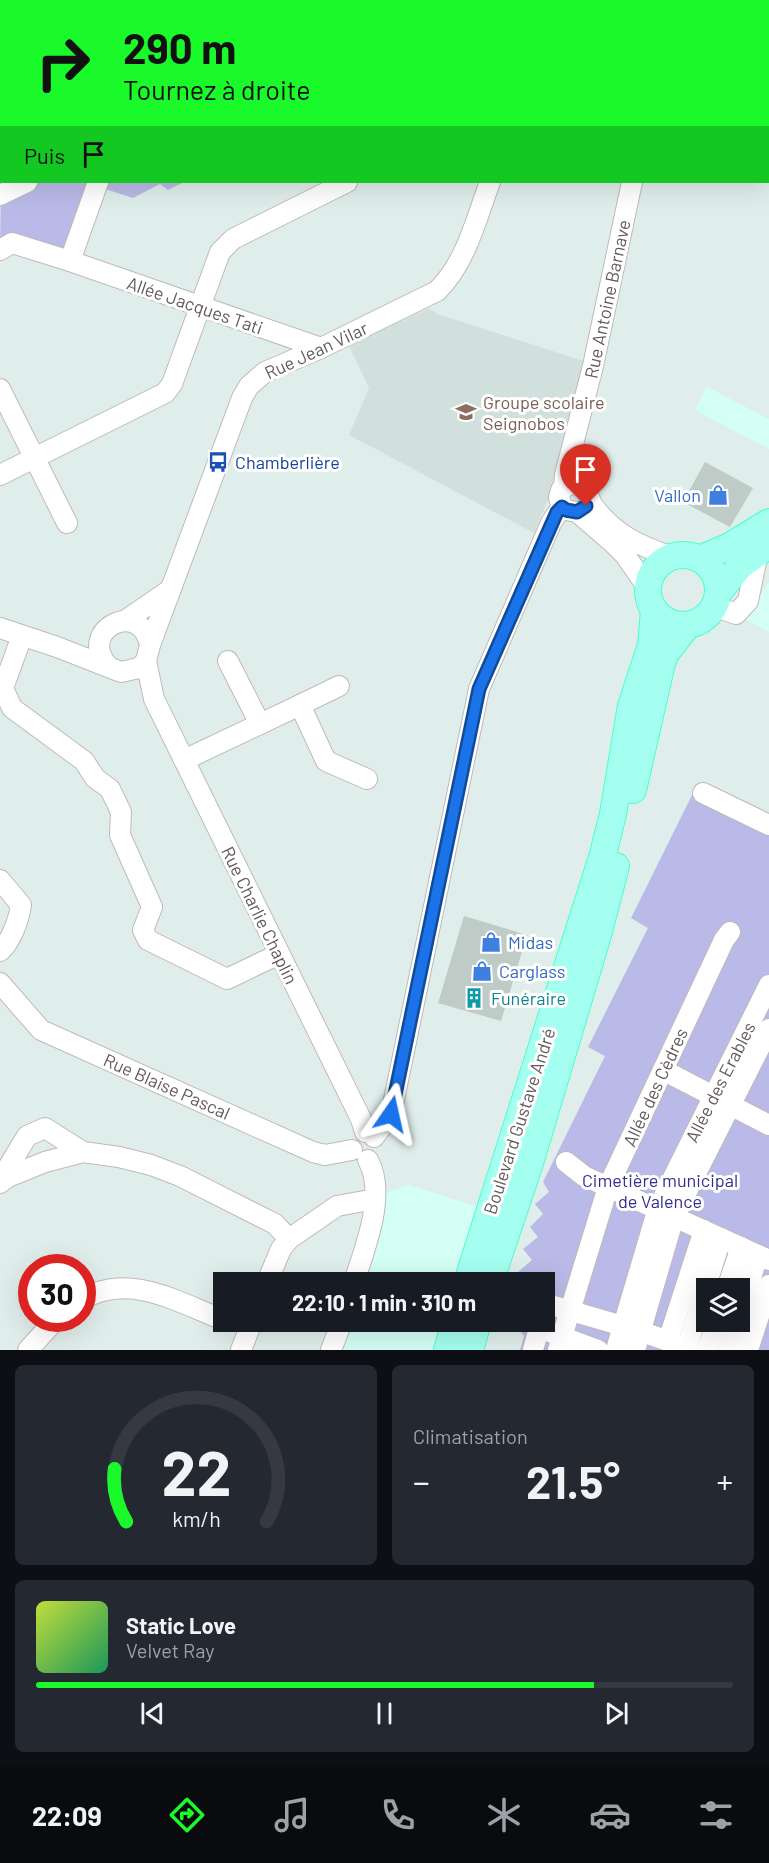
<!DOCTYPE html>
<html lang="fr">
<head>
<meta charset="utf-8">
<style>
  body { margin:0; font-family:Barlow,sans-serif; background:#242831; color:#f1f3f6; height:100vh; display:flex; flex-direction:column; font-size:22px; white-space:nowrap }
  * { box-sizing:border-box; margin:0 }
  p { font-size:20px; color:#9ea1a6 }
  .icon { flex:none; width:33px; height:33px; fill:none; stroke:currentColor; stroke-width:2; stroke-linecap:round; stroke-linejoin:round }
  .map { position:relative; height:1350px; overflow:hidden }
  .sheet { display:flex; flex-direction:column; gap:15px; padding:15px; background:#0d0f14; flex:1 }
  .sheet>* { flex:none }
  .guide { position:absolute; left:0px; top:0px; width:770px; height:183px; box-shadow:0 6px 24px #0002; background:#1afa2b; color:#111; overflow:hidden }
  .buttons { position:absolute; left:696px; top:1278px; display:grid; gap:12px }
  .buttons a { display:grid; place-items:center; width:54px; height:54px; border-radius:0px; background:#171b24; box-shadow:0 6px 24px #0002; font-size:30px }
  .speed { position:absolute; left:18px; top:1254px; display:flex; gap:12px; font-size:30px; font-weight:700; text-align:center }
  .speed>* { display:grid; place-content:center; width:78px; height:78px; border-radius:50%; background:#171b24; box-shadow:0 6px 24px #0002; line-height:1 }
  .speed .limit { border:9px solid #d22; background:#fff; color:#111 }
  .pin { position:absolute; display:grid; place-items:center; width:51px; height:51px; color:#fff; margin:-62px -26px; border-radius:50% 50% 50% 0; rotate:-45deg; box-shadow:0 0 6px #0007 }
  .pin .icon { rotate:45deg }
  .me { position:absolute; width:66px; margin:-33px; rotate:11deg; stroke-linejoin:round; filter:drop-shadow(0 0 4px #0008) }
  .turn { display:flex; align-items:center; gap:21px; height:126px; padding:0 24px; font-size:27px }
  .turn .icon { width:78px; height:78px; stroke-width:2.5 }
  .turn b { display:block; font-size:42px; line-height:51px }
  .then { display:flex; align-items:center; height:57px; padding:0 24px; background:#0003; gap:12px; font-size:22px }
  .big { font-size:45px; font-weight:700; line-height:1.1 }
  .sheet .tile { flex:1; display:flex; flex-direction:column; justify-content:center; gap:9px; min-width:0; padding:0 21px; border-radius:9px; background:#242831 }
  .sheet .dial { align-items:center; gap:0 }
  .dial svg { height:156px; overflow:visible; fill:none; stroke:#363941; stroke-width:7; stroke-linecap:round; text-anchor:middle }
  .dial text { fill:#f1f3f6; stroke:none }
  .song { display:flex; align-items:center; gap:18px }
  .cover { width:72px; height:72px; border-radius:9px; background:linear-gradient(135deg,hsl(70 70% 55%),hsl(150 70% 35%)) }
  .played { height:6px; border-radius:3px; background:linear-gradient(90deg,#1afa2b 80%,#363941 80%) }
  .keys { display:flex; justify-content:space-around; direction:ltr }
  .heat { display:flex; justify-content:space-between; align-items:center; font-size:33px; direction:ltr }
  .sheet .tiles { flex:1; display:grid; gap:15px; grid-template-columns:1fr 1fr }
  .tile:last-child { grid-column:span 2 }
  .trip { position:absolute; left:213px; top:1272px; width:342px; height:60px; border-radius:0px; background:#171b24; box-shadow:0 6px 24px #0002; font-weight:700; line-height:60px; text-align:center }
  .tab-bar { display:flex; height:96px; justify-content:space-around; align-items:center; background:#090b0e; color:#9ea1a6 }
  .tab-bar .icon { width:42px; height:42px }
  .tab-bar .on { color:#1afa2b }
  .tab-bar b { font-size:27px; color:#f1f3f6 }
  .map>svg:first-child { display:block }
  .commercial { fill:#d4fff5 }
  .education { fill:#d1e0dd }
  .green { fill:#babae8; fill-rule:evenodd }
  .building { fill:#bfcbc7 }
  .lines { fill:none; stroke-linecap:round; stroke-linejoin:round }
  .minor-casing { stroke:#c1b8bb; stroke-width:22 }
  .major-casing { stroke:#48ffcc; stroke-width:28 }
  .minor { stroke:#fff; stroke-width:20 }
  .major { stroke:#a4fff0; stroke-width:26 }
  .route-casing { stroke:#114b97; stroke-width:15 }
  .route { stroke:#1a73e8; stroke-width:10 }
  .labels { text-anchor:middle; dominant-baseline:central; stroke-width:6; stroke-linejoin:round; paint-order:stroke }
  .street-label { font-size:18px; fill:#63595d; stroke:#fff }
  .education-label { font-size:18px; fill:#785e54; stroke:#fff; text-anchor:start }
  .transit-label { font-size:18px; fill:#164399; stroke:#fff; text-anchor:start }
  .shop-label { font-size:18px; fill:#366cbe; stroke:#fff; text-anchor:start }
  .culture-label { font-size:18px; fill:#0d838f; stroke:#fff; text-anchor:start }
  .park-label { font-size:18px; fill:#322e8d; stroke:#fff }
</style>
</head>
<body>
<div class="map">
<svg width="769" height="1350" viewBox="0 0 769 1350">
  <rect width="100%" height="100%" fill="#e0eeeb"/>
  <g class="commercial">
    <path d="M 707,387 L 769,419 L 769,449 L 695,410 Z"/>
    <path d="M 769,582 L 769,632 L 744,618 Z"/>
    <path d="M 409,1185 L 481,1208 L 457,1282 L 363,1282 L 384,1193 Z"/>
    <path d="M 351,1322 L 445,1322 L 437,1350 L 341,1350 Z"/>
  </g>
  <path class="education" d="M 429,308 L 437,314 L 587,362 L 550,495 L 534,533 L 349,435 L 369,388 L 349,346 Z"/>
  <g class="green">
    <path d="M 1,178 L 2,182 L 184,182 L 168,190 L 160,184 L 133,198 L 105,189 L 77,271 L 13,250 L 0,256 Z"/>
    <path d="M 695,789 L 769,816 L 769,1350 L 520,1350 L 524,1336 L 515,1324 L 515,1322 L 544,1322 L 544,1282 L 526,1282 L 518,1272 L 532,1260 L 523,1249 L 538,1237 L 530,1227 L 543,1214 L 535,1204 L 549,1192 L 543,1182 L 605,1056 L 588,1047 L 648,928 L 631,918 ZM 706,1288 L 740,1288 L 740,1322 L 706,1322 Z"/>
  </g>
  <g class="building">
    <path d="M 705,462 L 753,488 L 730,527 L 683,502 Z"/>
    <path d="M 464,916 L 527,935 L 501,1021 L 438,1003 Z"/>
  </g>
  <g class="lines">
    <g class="minor-casing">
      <g id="minor">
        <path d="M 101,0 L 102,2"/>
        <path d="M 128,0 L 129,2"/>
        <path d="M 432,0 L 432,2"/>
        <path d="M 194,2 L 197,0"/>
        <path d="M 386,2 L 389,0"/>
        <path d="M 470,2 L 472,0"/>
        <path d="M 685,2 L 686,0"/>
        <path d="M 0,85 L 2,85"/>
        <path d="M 0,195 L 27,182"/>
        <path d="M 0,250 L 12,243 L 70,261 L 98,182"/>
        <path d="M 70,261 L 321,348"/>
        <path d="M 0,389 L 67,523"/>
        <path d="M 0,475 L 165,393 L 172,384 L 220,252 L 233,239 L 347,182"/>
        <path d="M 564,487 L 565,475 L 593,366 L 632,182"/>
        <path d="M 648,588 L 625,555 L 613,543 L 577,512 L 566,510 L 562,506 L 559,498 L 561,490 L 571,483 L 584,487 C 589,493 589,501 594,507 C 615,535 640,546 672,557"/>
        <path d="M 714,606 L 736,614 L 748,601 L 758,552"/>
        <path d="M 126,620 L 171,589"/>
        <path d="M 0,628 L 57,647 L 121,672 L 139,668 L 146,661 L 150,645 L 242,398 L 249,386 L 265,372 L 321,348 L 437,291 C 466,263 476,219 490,182"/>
        <path d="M 22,636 L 3,688 L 12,708 L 84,761 L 95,778 L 110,789 L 121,812 L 120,835 L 152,907 L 143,930 L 148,940 L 227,979 L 279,954"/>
        <path d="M 146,661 L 154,699 L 361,1119 L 365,1132"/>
        <path d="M 228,661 L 260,724"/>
        <path d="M 108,666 C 76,631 140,597 150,645"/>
        <path d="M 300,705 L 339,686"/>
        <path d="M 184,760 L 300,705 L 326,761 L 367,779"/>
        <path d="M 703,793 L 769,825"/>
        <path d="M 0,880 L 21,905 C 19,919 11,942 0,951"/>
        <path d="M 0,983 L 41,1030 L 313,1152 L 325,1155 L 352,1150"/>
        <path d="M 663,1070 L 769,1125"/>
        <path d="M 374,1137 L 391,1114 L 479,689 L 551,523 L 562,506"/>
        <path d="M 566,1162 L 584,1176 L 769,1260"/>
        <path d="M 8,1177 L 6,1171 L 27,1136 L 45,1128 L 83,1152"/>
        <path d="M 0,1183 L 8,1177 L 45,1162 L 83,1152 L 119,1157 L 151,1165 L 180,1176 L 275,1224 L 289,1239"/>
        <path d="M 267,1282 L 281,1249 L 289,1239 L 337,1206 L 375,1199"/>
        <path d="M 354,1282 C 365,1248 387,1194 368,1160"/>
        <path d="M 727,1288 L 741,1247"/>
        <path d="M 82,1300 C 128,1271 179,1303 224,1320"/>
        <path d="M 544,1303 L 640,1331 L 693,1350"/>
        <path d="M 740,1314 L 758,1255"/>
        <path d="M 534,1322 L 539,1328 L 598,1350"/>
        <path d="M 668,1341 L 704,1230"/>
        <path d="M 687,1348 L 721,1238"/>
        <path d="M 28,1350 L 57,1318"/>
        <path d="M 241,1350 L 252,1322"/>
        <path d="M 331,1350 L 342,1322"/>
        <path d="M 533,1350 L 539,1328"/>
        <path d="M 558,1350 L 608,1187 L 724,940 L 730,932"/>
        <path d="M 616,1350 L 658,1208 L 769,985"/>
        <path d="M 635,1350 L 674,1217 L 769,1029"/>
        <path d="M 707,1350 L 717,1322"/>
        <path d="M 728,1350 L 737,1322"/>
        <path d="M 748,1350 L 769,1285"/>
      </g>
    </g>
    <g class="major-casing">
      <g id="major">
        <circle cx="683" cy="590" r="35"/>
        <path d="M 699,559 L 728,547 L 769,522"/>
        <path d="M 718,593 L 740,566 L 769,545"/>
        <path d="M 633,790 L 662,663 L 666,653 L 688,625"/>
        <path d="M 467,1282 L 603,854 L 613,814 L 631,706 L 651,645 L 654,610"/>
        <path d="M 490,1282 L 530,1163 L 598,935 L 616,866"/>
        <path d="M 447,1350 L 455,1322"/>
        <path d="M 470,1350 L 478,1322"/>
      </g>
    </g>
    <use href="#minor" class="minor"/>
    <use href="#major" class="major"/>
  </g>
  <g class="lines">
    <g class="route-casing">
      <path id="route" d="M 391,1114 L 479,689 L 557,512 L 562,507 L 566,510 L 577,512 L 586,506"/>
    </g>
    <use href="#route" class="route"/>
  </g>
  <defs>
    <g id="school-bare" transform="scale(1.62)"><path d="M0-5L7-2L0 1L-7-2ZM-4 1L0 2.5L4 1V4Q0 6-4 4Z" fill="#8d6e63" stroke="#fff" stroke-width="2.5" paint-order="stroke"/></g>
    <g id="bus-bare" transform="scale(1.62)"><path d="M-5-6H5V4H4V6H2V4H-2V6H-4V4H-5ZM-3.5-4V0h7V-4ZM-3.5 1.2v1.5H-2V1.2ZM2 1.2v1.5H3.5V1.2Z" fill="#1a4fb4" stroke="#fff" stroke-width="2.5" paint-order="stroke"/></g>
    <g id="shop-bare" transform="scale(1.62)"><path d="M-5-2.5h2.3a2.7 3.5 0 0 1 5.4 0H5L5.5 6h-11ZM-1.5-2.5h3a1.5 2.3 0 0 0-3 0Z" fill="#3f7fe0" stroke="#fff" stroke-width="2.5" paint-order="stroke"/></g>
    <g id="building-bare" transform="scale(1.62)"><path d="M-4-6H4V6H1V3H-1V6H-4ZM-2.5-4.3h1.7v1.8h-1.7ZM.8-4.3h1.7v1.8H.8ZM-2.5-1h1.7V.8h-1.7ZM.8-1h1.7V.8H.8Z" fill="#0f9aa8" stroke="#fff" stroke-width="2.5" paint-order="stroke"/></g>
  </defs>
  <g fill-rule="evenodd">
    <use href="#school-bare" x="466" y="412"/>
    <use href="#bus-bare" x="218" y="462"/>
    <use href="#shop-bare" x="718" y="495"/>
    <use href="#shop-bare" x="491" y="942"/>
    <use href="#shop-bare" x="482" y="971"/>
    <use href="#building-bare" x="474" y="998"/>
  </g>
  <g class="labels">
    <g class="street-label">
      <text transform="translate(607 299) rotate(-78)">Rue Antoine Barnave</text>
      <text transform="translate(195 305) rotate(19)">Allée Jacques Tati</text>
      <text transform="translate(316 350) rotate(-25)">Rue Jean Vilar</text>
      <text transform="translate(260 915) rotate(64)">Rue Charlie Chaplin</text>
      <text transform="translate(720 1082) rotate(-63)">Allée des Erables</text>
      <text transform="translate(167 1086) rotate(24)">Rue Blaise Pascal</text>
      <text transform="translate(655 1087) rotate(-65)">Allée des Cèdres</text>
      <text transform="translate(519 1121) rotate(-72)">Boulevard Gustave André</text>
    </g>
    <g class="education-label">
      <text x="483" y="402">Groupe scolaire<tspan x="483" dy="21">Seignobos</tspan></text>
    </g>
    <g class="transit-label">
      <text x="235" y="462">Chamberlière</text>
    </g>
    <g class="shop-label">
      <text x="701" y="495" text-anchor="end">Vallon</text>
      <text x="508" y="942">Midas</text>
      <text x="499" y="971">Carglass</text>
    </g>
    <g class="culture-label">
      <text x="491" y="998">Funéraire</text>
    </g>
    <g class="park-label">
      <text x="660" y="1180">Cimetière municipal<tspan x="660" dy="21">de Valence</tspan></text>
    </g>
  </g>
</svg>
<div class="buttons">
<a><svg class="icon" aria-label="layers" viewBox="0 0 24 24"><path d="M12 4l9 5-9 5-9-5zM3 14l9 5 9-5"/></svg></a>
</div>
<div class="speed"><div class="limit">30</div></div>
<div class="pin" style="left:586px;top:506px;background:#d93025"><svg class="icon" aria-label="arrive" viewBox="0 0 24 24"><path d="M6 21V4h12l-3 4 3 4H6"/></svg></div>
<svg class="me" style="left:391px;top:1114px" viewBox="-20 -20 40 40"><path d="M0-17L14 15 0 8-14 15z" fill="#1a73e8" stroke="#fff" stroke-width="4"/></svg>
<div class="trip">22:10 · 1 min · 310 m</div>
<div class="guide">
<div class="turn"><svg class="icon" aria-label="right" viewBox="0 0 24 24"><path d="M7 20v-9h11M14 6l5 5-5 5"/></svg><div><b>290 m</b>Tournez à droite</div></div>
<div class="then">Puis<svg class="icon" aria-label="arrive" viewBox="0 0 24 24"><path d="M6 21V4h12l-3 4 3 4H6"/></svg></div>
</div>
</div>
<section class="sheet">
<div class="tiles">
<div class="tile dial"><svg viewBox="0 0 100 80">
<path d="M14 69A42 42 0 1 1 86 69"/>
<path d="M14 69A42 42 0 0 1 8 42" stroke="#1afa2b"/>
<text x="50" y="56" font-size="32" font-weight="700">22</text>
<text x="50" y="72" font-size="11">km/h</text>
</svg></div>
<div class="tile"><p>Climatisation</p>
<div class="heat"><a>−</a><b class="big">21.5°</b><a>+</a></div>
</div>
<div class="tile">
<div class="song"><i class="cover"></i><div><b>Static Love</b><p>Velvet Ray</p></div></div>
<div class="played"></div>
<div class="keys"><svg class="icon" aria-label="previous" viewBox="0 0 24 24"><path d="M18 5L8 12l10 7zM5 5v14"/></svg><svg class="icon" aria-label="pause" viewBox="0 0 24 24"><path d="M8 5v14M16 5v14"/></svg><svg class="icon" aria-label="next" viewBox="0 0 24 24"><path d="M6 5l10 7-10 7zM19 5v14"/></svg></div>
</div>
</div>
</section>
<nav class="tab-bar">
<b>22:09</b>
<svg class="icon on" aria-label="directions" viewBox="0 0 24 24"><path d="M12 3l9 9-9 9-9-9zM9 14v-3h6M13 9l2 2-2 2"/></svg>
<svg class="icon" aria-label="music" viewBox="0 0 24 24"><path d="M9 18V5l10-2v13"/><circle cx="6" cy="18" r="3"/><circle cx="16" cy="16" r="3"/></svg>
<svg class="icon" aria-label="phone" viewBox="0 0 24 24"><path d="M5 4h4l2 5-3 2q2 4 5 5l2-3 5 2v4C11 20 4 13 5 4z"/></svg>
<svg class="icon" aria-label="climate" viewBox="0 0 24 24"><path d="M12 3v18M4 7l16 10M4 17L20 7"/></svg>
<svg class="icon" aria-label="car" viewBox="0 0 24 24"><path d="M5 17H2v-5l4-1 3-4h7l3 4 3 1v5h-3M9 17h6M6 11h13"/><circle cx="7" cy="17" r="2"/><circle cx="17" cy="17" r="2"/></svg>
<svg class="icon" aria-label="filters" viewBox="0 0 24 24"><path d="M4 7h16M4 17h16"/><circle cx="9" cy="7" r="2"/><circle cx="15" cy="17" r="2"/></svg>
</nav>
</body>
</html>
